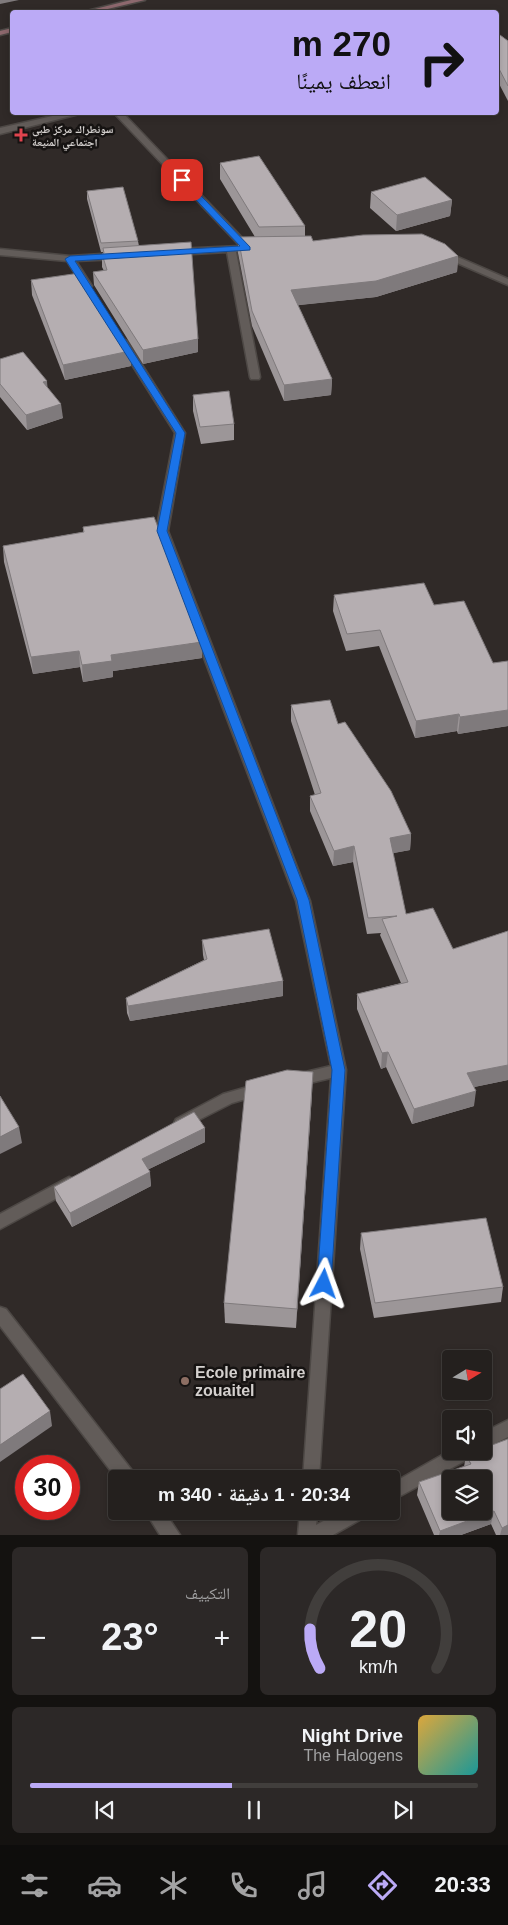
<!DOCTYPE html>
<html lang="ar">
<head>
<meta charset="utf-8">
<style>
  body { margin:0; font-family:Helvetica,"Noto Naskh Arabic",sans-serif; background:#2c2827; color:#f1f3f6; direction:rtl; height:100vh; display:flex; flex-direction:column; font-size:19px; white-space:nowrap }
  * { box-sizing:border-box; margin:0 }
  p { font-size:16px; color:#a3a3a4 }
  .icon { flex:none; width:28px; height:28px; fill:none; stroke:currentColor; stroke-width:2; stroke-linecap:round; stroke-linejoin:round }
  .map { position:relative; height:1535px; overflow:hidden; direction:ltr }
  .side { display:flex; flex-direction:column; gap:12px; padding:12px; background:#141210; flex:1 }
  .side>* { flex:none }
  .guide { position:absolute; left:10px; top:10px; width:489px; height:105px; border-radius:5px; box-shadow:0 2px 8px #0003,0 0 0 1px #413e3c; direction:rtl; background:#bbaaf6; color:#111; overflow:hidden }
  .needle { width:32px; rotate:80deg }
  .buttons { position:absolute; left:442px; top:1350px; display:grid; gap:10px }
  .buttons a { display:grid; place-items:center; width:50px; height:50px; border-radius:5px; background:#24201e; box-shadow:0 2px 8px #0003,0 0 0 1px #413e3c; font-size:25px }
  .speed { position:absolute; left:15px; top:1455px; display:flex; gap:10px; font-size:25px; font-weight:700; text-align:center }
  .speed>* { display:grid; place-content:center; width:65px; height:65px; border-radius:50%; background:#24201e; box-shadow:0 2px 8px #0003,0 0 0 1px #413e3c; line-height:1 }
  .speed .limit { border:8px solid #d22; background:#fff; color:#111 }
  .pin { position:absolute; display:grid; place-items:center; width:42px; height:42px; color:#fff; margin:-21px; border-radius:10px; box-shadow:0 2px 8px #0006 }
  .me { position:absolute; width:55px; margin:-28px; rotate:4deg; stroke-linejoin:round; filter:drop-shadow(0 0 4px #0008) }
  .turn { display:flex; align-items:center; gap:18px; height:105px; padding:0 25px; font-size:22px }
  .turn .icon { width:65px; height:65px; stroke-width:2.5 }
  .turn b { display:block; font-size:35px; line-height:42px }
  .big { font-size:38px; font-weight:700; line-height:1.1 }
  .side .tile { flex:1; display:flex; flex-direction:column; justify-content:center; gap:8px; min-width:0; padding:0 18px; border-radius:8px; background:#2c2827 }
  .side .dial { align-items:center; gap:0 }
  .dial svg { height:130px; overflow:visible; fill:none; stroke:#413e3c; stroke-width:7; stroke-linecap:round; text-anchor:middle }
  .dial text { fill:#f1f3f6; stroke:none }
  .song { display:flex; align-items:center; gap:15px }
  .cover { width:60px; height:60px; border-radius:8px; background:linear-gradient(135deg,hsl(40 70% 55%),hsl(180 70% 35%)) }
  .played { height:5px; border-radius:2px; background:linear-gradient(90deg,#bbaaf6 45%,#413e3c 45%) }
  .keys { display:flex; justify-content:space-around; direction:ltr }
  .heat { display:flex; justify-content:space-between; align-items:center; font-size:28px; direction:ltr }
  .side .tiles { flex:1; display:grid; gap:12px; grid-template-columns:1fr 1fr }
  .tile:last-child { grid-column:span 2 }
  .trip { position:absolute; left:108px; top:1470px; width:292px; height:50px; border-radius:5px; background:#24201e; box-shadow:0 2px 8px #0003,0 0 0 1px #413e3c; font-weight:700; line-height:50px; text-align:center; direction:rtl }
  .dock { display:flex; height:80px; justify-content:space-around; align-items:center; background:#0e0d0c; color:#a3a3a4 }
  .dock .icon { width:35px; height:35px }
  .dock .current { color:#bbaaf6 }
  .dock b { font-size:22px; color:#f1f3f6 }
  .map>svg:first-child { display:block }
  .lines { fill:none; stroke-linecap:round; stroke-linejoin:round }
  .street-casing { stroke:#4d4845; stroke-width:3 }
  .secondary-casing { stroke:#4d4845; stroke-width:3 }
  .street { fill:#625c59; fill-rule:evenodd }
  .secondary { fill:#8d686e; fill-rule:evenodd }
  .wall { fill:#9c9698 }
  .shaded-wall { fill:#7f7a7c }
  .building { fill:#b5aeb1; stroke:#7f7a7c; fill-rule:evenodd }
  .route { fill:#1a73e8; stroke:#114b97 }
  .health-dot { fill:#e0444e; stroke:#161312; stroke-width:2 }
  .education-dot { fill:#8d6e63; stroke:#161312; stroke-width:2 }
  .labels { text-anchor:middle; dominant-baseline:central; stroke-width:5; stroke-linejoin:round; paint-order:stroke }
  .far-poi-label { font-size:11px; font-weight:bold; fill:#d4d0ce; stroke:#161312; text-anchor:start }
  .near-poi-label { font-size:16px; font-weight:bold; fill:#d4d0ce; stroke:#161312; text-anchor:start }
</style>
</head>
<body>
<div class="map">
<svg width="508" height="1535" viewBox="0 0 508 1535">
  <rect width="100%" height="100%" fill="#302a28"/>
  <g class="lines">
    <g class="street-casing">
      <g id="street">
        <path d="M 70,112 L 87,112 L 0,134 L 0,128 Z"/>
        <path d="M 113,112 L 122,112 L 250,246 L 256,245 L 261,248 L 256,251 L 236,252 L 260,377 L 259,379 L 251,379 L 250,377 L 227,252 L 176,255 L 171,252 L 176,249 L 240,246 Z"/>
        <path d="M 0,249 L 70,256 L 118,253 L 123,256 L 118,259 L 76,261 L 92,286 L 87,289 L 84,288 L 67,261 L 0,255 Z"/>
        <path d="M 444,251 L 508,279 L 508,285 L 441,256 L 441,252 Z"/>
        <path d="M 122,338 L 127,341 L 185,433 L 168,531 L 310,901 L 346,1070 L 319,1479 L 303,1479 L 331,1078 L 297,1086 L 292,1084 L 290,1080 L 292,1076 L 297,1074 L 331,1066 L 296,901 L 156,531 L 175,433 L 117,341 Z"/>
        <path d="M 261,1083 L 266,1085 L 268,1089 L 266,1093 L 232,1103 L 181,1129 L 176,1127 L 174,1123 L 176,1119 L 223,1094 Z"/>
        <path d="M 69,1177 L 74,1179 L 77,1184 L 74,1189 L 0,1229 L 0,1214 Z"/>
        <path d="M 0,1307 L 6,1309 L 134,1473 L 136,1479 L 117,1479 L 0,1326 Z"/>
        <path d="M 508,1420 L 508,1437 L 484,1449 L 484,1432 Z"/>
        <path d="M 451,1450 L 474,1451 L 472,1457 L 391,1501 L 391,1484 Z"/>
        <path d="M 145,1511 L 164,1511 L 180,1535 L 160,1535 Z"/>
        <path d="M 300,1511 L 318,1511 L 316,1525 L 342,1511 L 367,1511 L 365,1517 L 333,1535 L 298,1535 Z"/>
      </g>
    </g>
    <g class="secondary-casing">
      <g id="secondary">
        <path d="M 131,0 L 145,0 L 95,12 L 83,12 Z"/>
        <path d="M 12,28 L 12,32 L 0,35 L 0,31 Z"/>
      </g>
    </g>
    <use href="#street" class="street"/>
    <use href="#secondary" class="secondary"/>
  </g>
  <g class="wall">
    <path d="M 496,32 L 508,41 L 508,101 L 496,78 Z"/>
    <path d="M 220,163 L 305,226 L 305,236 L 313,241 L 458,256 L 457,272 L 376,297 L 298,305 L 332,379 L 331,395 L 284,401 L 252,326 L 238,253 L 238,237 L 255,237 L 220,179 Z"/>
    <path d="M 87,191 L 138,241 L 139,246 L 198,352 L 143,364 L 94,285 L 93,272 L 104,271 L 102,267 L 102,254 L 103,254 L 103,252 L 101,252 L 87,199 Z"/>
    <path d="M 371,192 L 452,200 L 450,216 L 396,231 L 370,208 Z"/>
    <path d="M 31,280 L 130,351 L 131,366 L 65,380 L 32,295 Z"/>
    <path d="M 0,359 L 47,381 L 47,387 L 63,418 L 27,430 L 0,397 Z"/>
    <path d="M 193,395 L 234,424 L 234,440 L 201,444 L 193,411 Z"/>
    <path d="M 83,527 L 202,658 L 113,671 L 113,677 L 83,682 L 80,667 L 33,674 L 4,562 L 3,546 L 83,532 Z"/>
    <path d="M 334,595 L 434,605 L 493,663 L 508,661 L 508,726 L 458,734 L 457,731 L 415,738 L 379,646 L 346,651 L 333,611 Z"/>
    <path d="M 291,705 L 338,724 L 411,834 L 410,850 L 393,853 L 406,914 L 453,949 L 508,931 L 508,1080 L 474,1087 L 474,1106 L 412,1124 L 386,1067 L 381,1069 L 357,1009 L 357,994 L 401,983 L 380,935 L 381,933 L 367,934 L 353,862 L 333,866 L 310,811 L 310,796 L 315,795 L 291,721 Z"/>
    <path d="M 202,940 L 283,996 L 130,1021 L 127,1013 L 126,998 L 204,960 L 203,955 Z"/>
    <path d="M 312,1093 L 296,1328 L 225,1323 L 224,1303 Z"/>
    <path d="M 205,1128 L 205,1142 L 149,1169 L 151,1186 L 72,1227 L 56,1201 L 54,1187 Z"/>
    <path d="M 361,1233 L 503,1287 L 501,1302 L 374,1318 L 360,1249 Z"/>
    <path d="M 466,1455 L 508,1535 L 496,1535 L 491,1524 L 461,1535 L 434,1535 L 417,1495 L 419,1482 L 464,1467 Z"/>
  </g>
  <g class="shaded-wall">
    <path d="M 0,0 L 19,0 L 0,4 Z"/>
    <path d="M 452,200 L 450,216 L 396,231 L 397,215 Z"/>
    <path d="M 458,256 L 457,272 L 376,297 L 291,306 L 291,290 Z"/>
    <path d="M 198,339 L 198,352 L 143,364 L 143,350 Z"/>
    <path d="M 130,351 L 131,366 L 65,380 L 63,365 Z"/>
    <path d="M 332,379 L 331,395 L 284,401 L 284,385 Z"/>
    <path d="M 47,381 L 48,395 L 43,382 Z"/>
    <path d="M 61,404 L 63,418 L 27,430 L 26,415 Z"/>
    <path d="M 202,642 L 202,658 L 113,671 L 113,677 L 83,682 L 82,665 L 111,655 Z"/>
    <path d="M 79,651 L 80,667 L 33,674 L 31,657 Z"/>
    <path d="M 508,710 L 508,726 L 458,734 L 460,717 Z"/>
    <path d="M 459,714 L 457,731 L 415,738 L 416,721 Z"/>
    <path d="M 411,834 L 410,850 L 389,854 L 390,838 Z"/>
    <path d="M 354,846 L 353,862 L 333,866 L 334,851 Z"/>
    <path d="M 283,981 L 283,996 L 130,1021 L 128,1006 Z"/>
    <path d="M 388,1052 L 386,1067 L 381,1069 L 382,1053 Z"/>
    <path d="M 508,1065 L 508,1080 L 465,1089 L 467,1073 Z"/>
    <path d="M 313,1072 L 312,1093 L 296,1328 L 297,1309 Z"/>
    <path d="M 476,1091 L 474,1106 L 412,1124 L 414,1109 Z"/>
    <path d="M 19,1127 L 22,1143 L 0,1154 L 0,1137 Z"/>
    <path d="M 205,1128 L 205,1142 L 143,1172 L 142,1159 Z"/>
    <path d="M 150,1172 L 151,1186 L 72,1227 L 70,1213 Z"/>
    <path d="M 50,1411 L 52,1426 L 0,1462 L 0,1445 Z"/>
    <path d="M 494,1511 L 491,1524 L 461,1535 L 439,1535 L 440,1531 Z"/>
    <path d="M 508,1525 L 508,1535 L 500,1535 L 502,1528 Z"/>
  </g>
  <g class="building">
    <path d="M 496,32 L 508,41 L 508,86 L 496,63 Z"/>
    <path d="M 259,156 L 305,226 L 259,227 L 220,163 Z"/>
    <path d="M 425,177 L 452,200 L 397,215 L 371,192 Z"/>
    <path d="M 123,187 L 138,241 L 101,243 L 87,191 Z"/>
    <path d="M 422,234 L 445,244 L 458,256 L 376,281 L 291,290 L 332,379 L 284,385 L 252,311 L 238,237 L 311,236 L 313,241 L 363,235 Z"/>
    <path d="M 191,242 L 198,339 L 143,350 L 93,272 L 107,270 L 102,254 L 104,253 L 103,248 Z"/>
    <path d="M 80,273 L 130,351 L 63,365 L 31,280 Z"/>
    <path d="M 23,352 L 47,381 L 43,382 L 61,404 L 26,415 L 0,384 L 0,359 Z"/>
    <path d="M 229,391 L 234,424 L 200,427 L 193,395 Z"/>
    <path d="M 154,517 L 202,642 L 111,655 L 112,661 L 82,665 L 79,651 L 31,657 L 3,546 L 84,532 L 83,527 Z"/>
    <path d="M 424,583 L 434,605 L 464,601 L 493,663 L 508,661 L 508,710 L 460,717 L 459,714 L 416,721 L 380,630 L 347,634 L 334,595 Z"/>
    <path d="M 330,700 L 338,724 L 345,722 L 391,791 L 411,834 L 390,838 L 406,914 L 433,908 L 453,949 L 508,931 L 508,1065 L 467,1073 L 476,1091 L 414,1109 L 388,1052 L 382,1053 L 357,994 L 408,982 L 382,919 L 397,916 L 368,918 L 354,846 L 334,851 L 310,796 L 321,793 L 291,705 Z"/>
    <path d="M 269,929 L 283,981 L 128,1006 L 126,998 L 207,959 L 202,940 Z"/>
    <path d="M 287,1070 L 313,1072 L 297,1309 L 224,1303 L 246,1081 Z"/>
    <path d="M 0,1096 L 19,1127 L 0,1137 Z"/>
    <path d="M 194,1112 L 205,1128 L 142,1159 L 150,1172 L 70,1213 L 54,1187 Z"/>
    <path d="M 486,1218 L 503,1287 L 375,1303 L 361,1233 Z"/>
    <path d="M 23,1374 L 50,1411 L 0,1445 L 0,1389 Z"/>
    <path d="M 508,1439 L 508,1525 L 502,1528 L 494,1511 L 440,1531 L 419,1482 L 471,1464 L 466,1455 L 476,1451 L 484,1451 L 484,1448 ZM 451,1479 L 484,1479 L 484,1511 L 451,1511 Z"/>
  </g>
  <path class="route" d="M 179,179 L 185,179 L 250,247 L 250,250 L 75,261 L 185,433 L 167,531 L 309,900 L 345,1070 L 331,1284 L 329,1289 L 324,1290 L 319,1289 L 317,1284 L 332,1070 L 297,900 L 157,531 L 176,433 L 65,259 L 70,256 L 240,246 L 179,182 Z"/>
  <path class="health-dot" d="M18.5 127.5h5v5h5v5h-5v5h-5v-5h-5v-5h5z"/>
  <circle class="education-dot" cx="185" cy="1381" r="5"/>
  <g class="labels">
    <g class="far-poi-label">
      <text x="32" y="129">سونطراك مركز طبي<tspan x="32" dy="13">اجتماعي المنيعة</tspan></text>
    </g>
    <g class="near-poi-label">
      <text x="195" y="1372">Ecole primaire<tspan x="195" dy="18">zouaitel</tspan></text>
    </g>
  </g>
</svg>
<div class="buttons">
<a><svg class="needle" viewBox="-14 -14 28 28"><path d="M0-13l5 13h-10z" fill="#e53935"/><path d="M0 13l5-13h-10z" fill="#a3a3a4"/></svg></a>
<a><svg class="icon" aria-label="sound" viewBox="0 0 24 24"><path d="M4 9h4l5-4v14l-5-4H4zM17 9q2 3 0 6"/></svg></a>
<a><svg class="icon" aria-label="layers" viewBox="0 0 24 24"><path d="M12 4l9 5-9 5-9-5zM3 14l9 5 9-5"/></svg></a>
</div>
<div class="speed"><div class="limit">30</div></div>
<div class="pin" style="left:182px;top:180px;background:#d93025"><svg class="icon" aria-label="arrive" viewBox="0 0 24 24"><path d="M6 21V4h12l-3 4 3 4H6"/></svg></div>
<svg class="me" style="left:324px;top:1284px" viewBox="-20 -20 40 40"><path d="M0-17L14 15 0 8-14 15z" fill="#1a73e8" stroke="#fff" stroke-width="4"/></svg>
<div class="trip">20:34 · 1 دقيقة · 340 m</div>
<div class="guide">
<div class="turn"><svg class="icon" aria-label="right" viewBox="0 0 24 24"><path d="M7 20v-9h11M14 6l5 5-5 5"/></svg><div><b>270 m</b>انعطف يمينًا</div></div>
</div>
</div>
<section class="side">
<div class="tiles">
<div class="tile dial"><svg viewBox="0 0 100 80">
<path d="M14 69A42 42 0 1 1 86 69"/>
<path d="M14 69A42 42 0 0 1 8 45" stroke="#bbaaf6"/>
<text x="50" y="56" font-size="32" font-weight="700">20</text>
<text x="50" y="72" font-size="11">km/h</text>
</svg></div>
<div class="tile"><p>التكييف</p>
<div class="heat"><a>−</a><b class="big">23°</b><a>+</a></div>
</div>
<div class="tile">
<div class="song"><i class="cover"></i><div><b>Night Drive</b><p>The Halogens</p></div></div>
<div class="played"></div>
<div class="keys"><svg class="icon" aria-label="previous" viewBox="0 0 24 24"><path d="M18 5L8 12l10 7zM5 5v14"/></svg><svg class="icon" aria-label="pause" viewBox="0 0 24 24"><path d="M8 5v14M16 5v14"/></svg><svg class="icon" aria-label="next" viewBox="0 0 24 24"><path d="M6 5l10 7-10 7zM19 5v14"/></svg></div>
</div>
</div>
</section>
<nav class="dock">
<b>20:33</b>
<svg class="icon current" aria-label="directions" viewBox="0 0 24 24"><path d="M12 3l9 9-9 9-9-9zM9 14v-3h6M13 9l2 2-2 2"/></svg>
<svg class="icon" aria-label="music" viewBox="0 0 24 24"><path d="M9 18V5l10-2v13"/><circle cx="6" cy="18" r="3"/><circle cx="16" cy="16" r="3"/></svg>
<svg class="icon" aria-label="phone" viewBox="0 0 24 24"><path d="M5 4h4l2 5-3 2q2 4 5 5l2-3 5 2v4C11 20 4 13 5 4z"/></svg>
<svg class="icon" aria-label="climate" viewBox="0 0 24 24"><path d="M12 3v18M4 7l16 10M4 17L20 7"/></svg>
<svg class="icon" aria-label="car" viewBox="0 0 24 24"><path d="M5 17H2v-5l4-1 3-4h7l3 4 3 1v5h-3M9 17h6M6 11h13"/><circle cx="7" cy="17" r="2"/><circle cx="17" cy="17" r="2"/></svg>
<svg class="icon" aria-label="filters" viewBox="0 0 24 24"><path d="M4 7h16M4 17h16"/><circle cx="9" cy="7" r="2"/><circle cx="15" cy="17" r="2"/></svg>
</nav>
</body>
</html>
